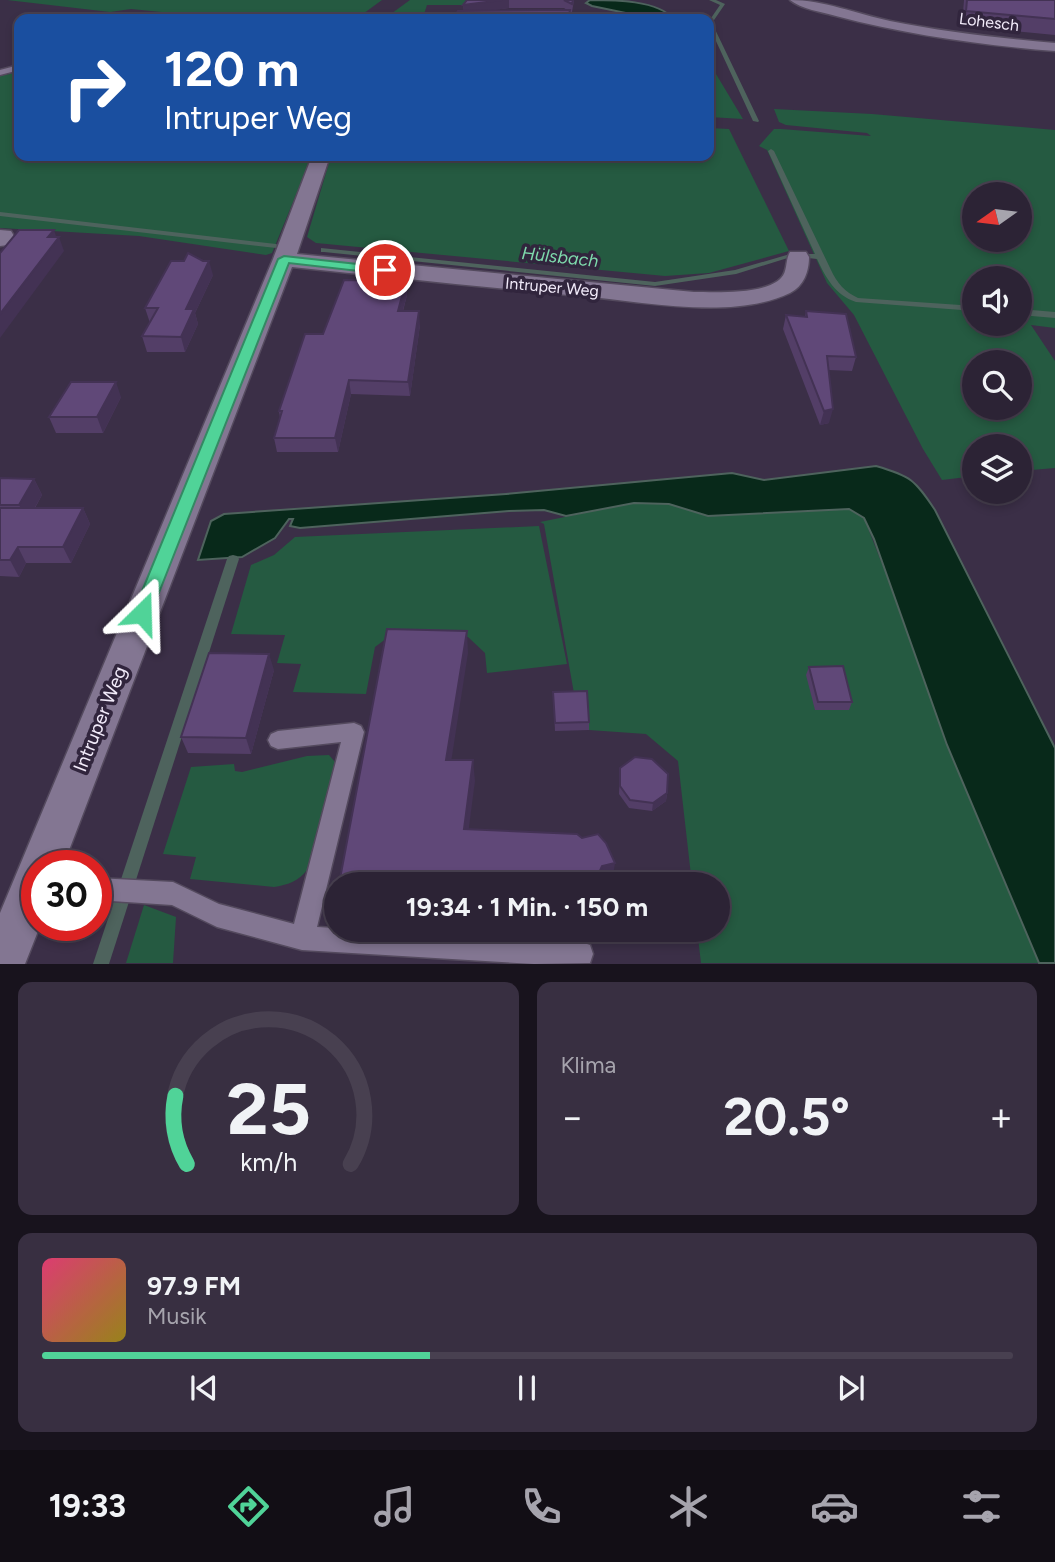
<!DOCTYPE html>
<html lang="de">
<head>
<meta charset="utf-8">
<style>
  body { margin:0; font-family:Figtree,sans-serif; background:#382f41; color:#f1f3f6; height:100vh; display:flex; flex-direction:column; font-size:26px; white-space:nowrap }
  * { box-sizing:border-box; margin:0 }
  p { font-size:23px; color:#a6a4ad }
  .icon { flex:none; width:38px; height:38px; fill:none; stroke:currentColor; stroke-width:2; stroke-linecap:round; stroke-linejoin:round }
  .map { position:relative; height:964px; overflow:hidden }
  .side { display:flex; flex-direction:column; gap:18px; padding:18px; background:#18131d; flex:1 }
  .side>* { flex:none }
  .guide { position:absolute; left:14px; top:14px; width:700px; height:147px; border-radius:14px; box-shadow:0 4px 10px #0003,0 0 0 2px #484050; background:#1a4fa0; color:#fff; overflow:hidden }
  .needle { width:46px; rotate:256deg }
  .buttons { position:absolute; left:962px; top:182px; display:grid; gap:14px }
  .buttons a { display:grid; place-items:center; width:70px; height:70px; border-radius:50%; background:#2c2335; box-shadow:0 4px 10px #0003,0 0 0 2px #484050; font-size:35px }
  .speed { position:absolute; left:21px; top:850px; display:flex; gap:14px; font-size:35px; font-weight:700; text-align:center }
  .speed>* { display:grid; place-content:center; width:91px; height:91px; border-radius:50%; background:#2c2335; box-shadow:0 4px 10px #0003,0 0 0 2px #484050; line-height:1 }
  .speed .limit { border:10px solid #d22; background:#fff; color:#111 }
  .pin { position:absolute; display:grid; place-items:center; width:60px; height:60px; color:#fff; margin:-30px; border:4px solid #fff; border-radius:50%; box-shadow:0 2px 7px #0007 }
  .me { position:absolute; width:77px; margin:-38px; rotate:22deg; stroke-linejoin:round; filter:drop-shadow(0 0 5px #0008) }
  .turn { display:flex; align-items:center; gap:24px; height:147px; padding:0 35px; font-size:32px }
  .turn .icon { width:91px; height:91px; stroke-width:2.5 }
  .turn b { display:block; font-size:49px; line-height:60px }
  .big { font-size:52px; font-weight:700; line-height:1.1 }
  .side .card { flex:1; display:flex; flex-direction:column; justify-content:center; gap:10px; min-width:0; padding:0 24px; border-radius:14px; background:#382f41 }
  .side .dial { align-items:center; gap:0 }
  .dial svg { height:182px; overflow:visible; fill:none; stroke:#484050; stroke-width:7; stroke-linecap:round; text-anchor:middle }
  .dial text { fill:#f1f3f6; stroke:none }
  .song { display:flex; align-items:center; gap:21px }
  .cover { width:84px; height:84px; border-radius:10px; background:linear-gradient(135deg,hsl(340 70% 55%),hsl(50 70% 35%)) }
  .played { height:7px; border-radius:4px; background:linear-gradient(90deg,#50d398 40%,#484050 40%) }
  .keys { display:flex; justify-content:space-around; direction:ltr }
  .heat { display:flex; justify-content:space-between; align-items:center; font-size:38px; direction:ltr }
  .side .tiles { flex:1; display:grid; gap:18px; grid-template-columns:1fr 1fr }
  .card:last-child { grid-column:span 2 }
  .trip { position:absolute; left:324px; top:872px; width:406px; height:70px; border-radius:35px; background:#2c2335; box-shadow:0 4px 10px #0003,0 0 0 2px #484050; font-weight:700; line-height:70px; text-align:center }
  .tab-bar { display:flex; height:112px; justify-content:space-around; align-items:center; background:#120e15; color:#a6a4ad }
  .tab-bar .icon { width:49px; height:49px }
  .tab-bar .current { color:#50d398 }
  .tab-bar b { font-size:32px; color:#f1f3f6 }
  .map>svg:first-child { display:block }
  .green { fill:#255a41; fill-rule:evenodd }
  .water { fill:#08291a; stroke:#4e635d; stroke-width:2 }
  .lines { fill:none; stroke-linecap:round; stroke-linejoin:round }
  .stream { fill:#4e635d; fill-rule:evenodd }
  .lane-casing { stroke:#544a5e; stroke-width:3 }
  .street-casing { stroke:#544a5e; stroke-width:3 }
  .lane { fill:#837692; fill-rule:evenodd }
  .street { fill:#837692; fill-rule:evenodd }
  .wall { fill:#533e67; fill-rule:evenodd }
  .shaded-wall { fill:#433254 }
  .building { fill:#604878; stroke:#433254; stroke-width:2 }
  .route { fill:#50d398; stroke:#348963; stroke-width:2 }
  .labels { text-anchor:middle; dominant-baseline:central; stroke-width:7; stroke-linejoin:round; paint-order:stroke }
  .far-street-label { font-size:16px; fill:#f2ebfa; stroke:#31253d }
  .far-water-label { font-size:18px; font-style:italic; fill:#7edaac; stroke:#31253d }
  .street-label { font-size:19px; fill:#f2ebfa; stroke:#31253d }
</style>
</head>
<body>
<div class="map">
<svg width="1055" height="964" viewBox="0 0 1055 964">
  <rect width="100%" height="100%" fill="#3b2f47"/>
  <g class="green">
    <path d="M 7,0 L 382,0 L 356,19 L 232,19 L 131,9 L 110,12 Z"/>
    <path d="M 410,0 L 482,0 L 482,5 L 427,5 L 424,14 L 438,14 L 435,19 L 384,19 Z"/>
    <path d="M 709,64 L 710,64 L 743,119 L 709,117 Z"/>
    <path d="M 19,72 L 19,156 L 312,156 L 272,253 L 266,255 L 139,236 L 0,228 L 0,76 Z"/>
    <path d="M 774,109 L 872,114 L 1055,130 L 1055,328 L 1031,325 L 1055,361 L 1055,468 L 1020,471 L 1020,446 L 975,446 L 975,476 L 942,480 L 923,449 L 854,315 L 827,283 L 767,150 L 759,146 L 774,129 L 781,129 L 871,136 L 867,133 L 786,125 L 779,122 ZM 975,194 L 1020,194 L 1020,240 L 975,240 ZM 975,278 L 1020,278 L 1020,324 L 975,324 ZM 975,362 L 1020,362 L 1020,408 L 975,408 Z"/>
    <path d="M 709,128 L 729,129 L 789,251 L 709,273 L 665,276 L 316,243 L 307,237 L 331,156 L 709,156 Z"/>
    <path d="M 634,503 L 669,504 L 708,516 L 849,509 L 864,518 L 1039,963 L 701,963 L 697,929 L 718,929 L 718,884 L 692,884 L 678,761 L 646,734 L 589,730 L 586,699 L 575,699 L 544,524 L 540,522 Z"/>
    <path d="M 539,526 L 567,664 L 487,673 L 485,653 L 468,637 L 391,635 L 375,647 L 366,694 L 293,692 L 301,664 L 277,663 L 285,635 L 231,634 L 251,565 L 274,555 L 295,537 Z"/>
    <path d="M 329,755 L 335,762 C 330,786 319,852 307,870 C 299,881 287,885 274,887 L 190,879 L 196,857 L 163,854 L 191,767 L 234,764 L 235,771 L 242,772 L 307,756 Z"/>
    <path d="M 144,905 L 176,917 L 173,963 L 126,963 Z"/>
  </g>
  <g class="water">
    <path d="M 590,0 C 613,0 659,0 673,19 L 652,19 L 639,14 L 625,19 L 626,13 L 592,6 L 586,3 Z"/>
    <path d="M 876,466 C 911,476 915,480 935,510 L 1055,748 L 1055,963 L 1039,963 L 947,745 L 874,539 L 864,518 L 849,509 L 708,516 L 669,504 L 634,503 L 566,516 L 544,510 L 509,511 L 300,528 L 290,526 L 293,519 L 289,519 L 275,538 L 242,557 L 198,560 L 211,521 L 224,514 L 506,494 L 732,473 L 764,480 Z"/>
  </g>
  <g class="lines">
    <g class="stream">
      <path d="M 709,0 L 716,0 L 725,4 L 712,23 L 759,121 L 758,122 L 753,121 L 709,26 L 709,21 L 720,5 Z"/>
      <path d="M 771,149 L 774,151 L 831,270 C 837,283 845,292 858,298 L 975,306 L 975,311 L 856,302 C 835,295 826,278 817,259 L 808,258 L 804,256 L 808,254 L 815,254 L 768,151 Z"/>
      <path d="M 0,212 L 276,244 L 280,246 L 276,248 L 0,216 Z"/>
      <path d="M 321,248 L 655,282 L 735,270 L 790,254 L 794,256 L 736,274 L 655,286 L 324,252 L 321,252 Z"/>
      <path d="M 1020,309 L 1055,312 L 1055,318 L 1020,315 Z"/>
      <path d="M 233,555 L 237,556 L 239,559 L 109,964 L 93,964 L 227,559 L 229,556 Z"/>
    </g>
    <g class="lane-casing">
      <g id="lane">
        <path d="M 19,65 L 19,70 L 0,75 L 0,70 Z"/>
        <path d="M 354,723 L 361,726 L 364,732 L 317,927 L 581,942 L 590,945 L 593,954 L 590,963 L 534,964 L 302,950 L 217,927 L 172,905 L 96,900 L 96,878 L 173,882 L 219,904 L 294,924 L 341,742 L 278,749 L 271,746 L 268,740 L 271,734 L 278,731 Z"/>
      </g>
    </g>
    <g class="street-casing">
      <g id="street">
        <path d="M 790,0 C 824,0 857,14 890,21 C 944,32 1000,38 1055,43 L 1055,51 C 981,45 908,35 836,16 C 822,12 801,9 790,0 Z"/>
        <path d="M 312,156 L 330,156 L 297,254 L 694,292 C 715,292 765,295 781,278 C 788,271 785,260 790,252 L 806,252 L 809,257 C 809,271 804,286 790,293 C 731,321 642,301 579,296 C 483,287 388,277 292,267 L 63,866 L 37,866 L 37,926 L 40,926 L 25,964 L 0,964 L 0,913 L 273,259 Z"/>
        <path d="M 0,230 L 11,231 L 14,236 L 8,245 L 0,246 Z"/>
      </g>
    </g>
    <use href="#lane" class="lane"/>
    <use href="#street" class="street"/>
  </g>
  <g class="wall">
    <path d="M 467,0 L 574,0 L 572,12 L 570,12 L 570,19 L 464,11 L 463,5 ZM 509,8 L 564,8 L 567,10 L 484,11 Z"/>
    <path d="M 964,0 L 1055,0 L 1055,35 L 962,26 Z"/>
    <path d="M 213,275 L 195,313 L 198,324 L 185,352 L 147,352 L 142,336 L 150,323 L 145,308 Z"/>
    <path d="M 406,281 L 407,295 L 403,311 L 420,325 L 410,396 L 351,394 L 338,452 L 277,452 L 274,438 L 280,418 L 279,411 Z"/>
    <path d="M 806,311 L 856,357 L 852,371 L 829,370 L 829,423 L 820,425 L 783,329 L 786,315 L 805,317 Z"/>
    <path d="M 121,397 L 103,433 L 56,433 L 49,417 Z"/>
    <path d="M 0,478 L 34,479 L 42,495 L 35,508 L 83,508 L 90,524 L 71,563 L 26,563 L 19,577 L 0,576 Z"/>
    <path d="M 809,667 L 852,702 L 849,710 L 815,710 L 806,675 Z"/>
    <path d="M 274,670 L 251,754 L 188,753 L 181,737 Z"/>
    <path d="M 553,692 L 589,722 L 589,730 L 555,731 Z"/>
    <path d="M 620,768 L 667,793 L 666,801 L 652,811 L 629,808 L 619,794 Z"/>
  </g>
  <g class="shaded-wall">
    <path d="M 502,0 L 509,0 L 509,8 L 464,14 L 463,5 Z"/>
    <path d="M 54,230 L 57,239 L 59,237 L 64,251 L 0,338 L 0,314 L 48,237 Z"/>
    <path d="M 209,261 L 213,275 L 195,313 L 198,324 L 185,352 L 181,337 L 186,309 Z"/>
    <path d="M 406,281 L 407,295 L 399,324 L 398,311 Z"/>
    <path d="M 419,311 L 420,325 L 410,396 L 408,382 Z"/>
    <path d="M 349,380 L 351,394 L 338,452 L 335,438 Z"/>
    <path d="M 116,382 L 121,397 L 103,433 L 97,417 Z"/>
    <path d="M 833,409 L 829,423 L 820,425 L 824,411 Z"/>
    <path d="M 34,479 L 42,495 L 27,521 L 19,505 Z"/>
    <path d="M 83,508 L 90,524 L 71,563 L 63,547 Z"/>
    <path d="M 18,547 L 26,563 L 19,577 L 10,560 Z"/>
    <path d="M 467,631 L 468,653 L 448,782 L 446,760 Z"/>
    <path d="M 269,654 L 274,670 L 251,754 L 246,738 Z"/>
    <path d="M 473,760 L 475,781 L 466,850 L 464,829 Z"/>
    <path d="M 667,793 L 666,801 L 652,811 L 653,803 Z"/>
    <path d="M 615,863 L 612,883 L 594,884 L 602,866 Z"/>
  </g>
  <g class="building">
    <path d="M 467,0 L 502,0 L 463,5 Z"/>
    <path d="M 564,0 L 573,0 L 572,4 Z"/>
    <path d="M 967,0 L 1055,0 L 1055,19 L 966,11 Z"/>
    <path d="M 570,10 L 568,19 L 453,19 L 458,11 Z"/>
    <path d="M 19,230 L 54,230 L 48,237 L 59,237 L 0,314 L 0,253 Z"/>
    <path d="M 188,253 L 203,261 L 209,261 L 186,309 L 194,309 L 181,337 L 142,336 L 158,308 L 145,308 L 171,261 L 184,261 Z"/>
    <path d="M 344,280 L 406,281 L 398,311 L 419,311 L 408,382 L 349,380 L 335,438 L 274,438 L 282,411 L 279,411 L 305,334 L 323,334 Z"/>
    <path d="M 806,311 L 846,314 L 856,357 L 827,356 L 833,409 L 824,411 L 786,315 L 807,317 Z"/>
    <path d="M 71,382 L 116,382 L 97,417 L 49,417 Z"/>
    <path d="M 0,478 L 34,479 L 19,505 L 0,505 Z"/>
    <path d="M 0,508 L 83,508 L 63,547 L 18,547 L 10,560 L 0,560 Z"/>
    <path d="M 387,629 L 467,631 L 446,760 L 473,760 L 464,829 L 577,834 L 582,838 L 598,834 L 606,843 L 615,863 L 602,866 L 594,884 L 339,884 Z"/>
    <path d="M 209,653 L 269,654 L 246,738 L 181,737 Z"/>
    <path d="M 843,666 L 852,702 L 818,702 L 809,667 Z"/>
    <path d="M 587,691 L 589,722 L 555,723 L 553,692 Z"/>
    <path d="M 635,757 L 652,759 L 668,774 L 667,793 L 653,803 L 630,800 L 620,786 L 620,768 Z"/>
  </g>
  <path class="route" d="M 284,256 L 385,267 L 391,270 L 385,274 L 289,263 L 151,613 L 149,618 L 136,618 L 133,613 L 278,259 Z"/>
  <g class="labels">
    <g class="far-street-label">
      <text transform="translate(989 22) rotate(7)">Lohesch</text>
      <text transform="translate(552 287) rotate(5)">Intruper Weg</text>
    </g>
    <g class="far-water-label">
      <text transform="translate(560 257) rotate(6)">Hülsbach</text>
    </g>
    <g class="street-label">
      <text transform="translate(100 719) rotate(-68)">Intruper Weg</text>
    </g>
  </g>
</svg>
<div class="buttons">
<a><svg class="needle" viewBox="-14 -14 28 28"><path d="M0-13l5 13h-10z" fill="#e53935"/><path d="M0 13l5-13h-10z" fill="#a6a4ad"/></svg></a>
<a><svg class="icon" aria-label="sound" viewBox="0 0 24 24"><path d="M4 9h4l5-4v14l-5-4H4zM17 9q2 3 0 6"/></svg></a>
<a><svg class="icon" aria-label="search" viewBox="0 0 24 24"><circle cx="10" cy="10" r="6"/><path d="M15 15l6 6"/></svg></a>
<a><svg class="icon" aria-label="layers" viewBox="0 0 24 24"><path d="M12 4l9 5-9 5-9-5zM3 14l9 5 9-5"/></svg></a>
</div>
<div class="speed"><div class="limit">30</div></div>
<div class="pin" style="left:385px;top:270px;background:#d93025"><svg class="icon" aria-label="arrive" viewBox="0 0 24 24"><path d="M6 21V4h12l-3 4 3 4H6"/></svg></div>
<svg class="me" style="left:142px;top:613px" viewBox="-20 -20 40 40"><path d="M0-17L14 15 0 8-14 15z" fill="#50d398" stroke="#fff" stroke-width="4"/></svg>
<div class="trip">19:34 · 1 Min. · 150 m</div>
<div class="guide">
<div class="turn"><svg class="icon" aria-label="right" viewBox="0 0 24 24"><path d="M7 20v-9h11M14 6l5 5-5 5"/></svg><div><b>120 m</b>Intruper Weg</div></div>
</div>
</div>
<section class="side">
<div class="tiles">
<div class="card dial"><svg viewBox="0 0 100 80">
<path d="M14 69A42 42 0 1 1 86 69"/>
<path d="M14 69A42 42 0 0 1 9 39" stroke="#50d398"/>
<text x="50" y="56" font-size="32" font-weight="700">25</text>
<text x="50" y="72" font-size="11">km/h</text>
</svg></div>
<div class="card"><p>Klima</p>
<div class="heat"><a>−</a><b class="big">20.5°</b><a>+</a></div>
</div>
<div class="card">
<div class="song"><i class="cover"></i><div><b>97.9 FM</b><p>Musik</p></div></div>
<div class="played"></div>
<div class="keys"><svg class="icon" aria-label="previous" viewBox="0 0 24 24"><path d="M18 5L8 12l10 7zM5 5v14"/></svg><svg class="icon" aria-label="pause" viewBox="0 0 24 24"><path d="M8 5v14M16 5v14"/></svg><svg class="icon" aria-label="next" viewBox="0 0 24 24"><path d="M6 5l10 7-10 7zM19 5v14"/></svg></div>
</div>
</div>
</section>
<nav class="tab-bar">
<b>19:33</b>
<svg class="icon current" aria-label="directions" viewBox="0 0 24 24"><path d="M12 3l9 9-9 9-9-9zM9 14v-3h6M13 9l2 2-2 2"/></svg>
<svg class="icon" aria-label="music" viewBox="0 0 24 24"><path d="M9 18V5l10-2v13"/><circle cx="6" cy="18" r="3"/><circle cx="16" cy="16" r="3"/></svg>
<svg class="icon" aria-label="phone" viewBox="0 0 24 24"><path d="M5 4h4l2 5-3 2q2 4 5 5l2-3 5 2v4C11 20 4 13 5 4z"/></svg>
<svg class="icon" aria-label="climate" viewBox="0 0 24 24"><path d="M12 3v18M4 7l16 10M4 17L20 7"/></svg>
<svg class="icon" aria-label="car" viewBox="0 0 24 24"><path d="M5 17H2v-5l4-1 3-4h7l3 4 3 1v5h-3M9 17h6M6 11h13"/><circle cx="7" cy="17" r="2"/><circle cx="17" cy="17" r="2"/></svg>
<svg class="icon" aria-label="filters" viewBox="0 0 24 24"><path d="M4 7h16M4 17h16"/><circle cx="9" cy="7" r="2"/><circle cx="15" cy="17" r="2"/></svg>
</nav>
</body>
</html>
